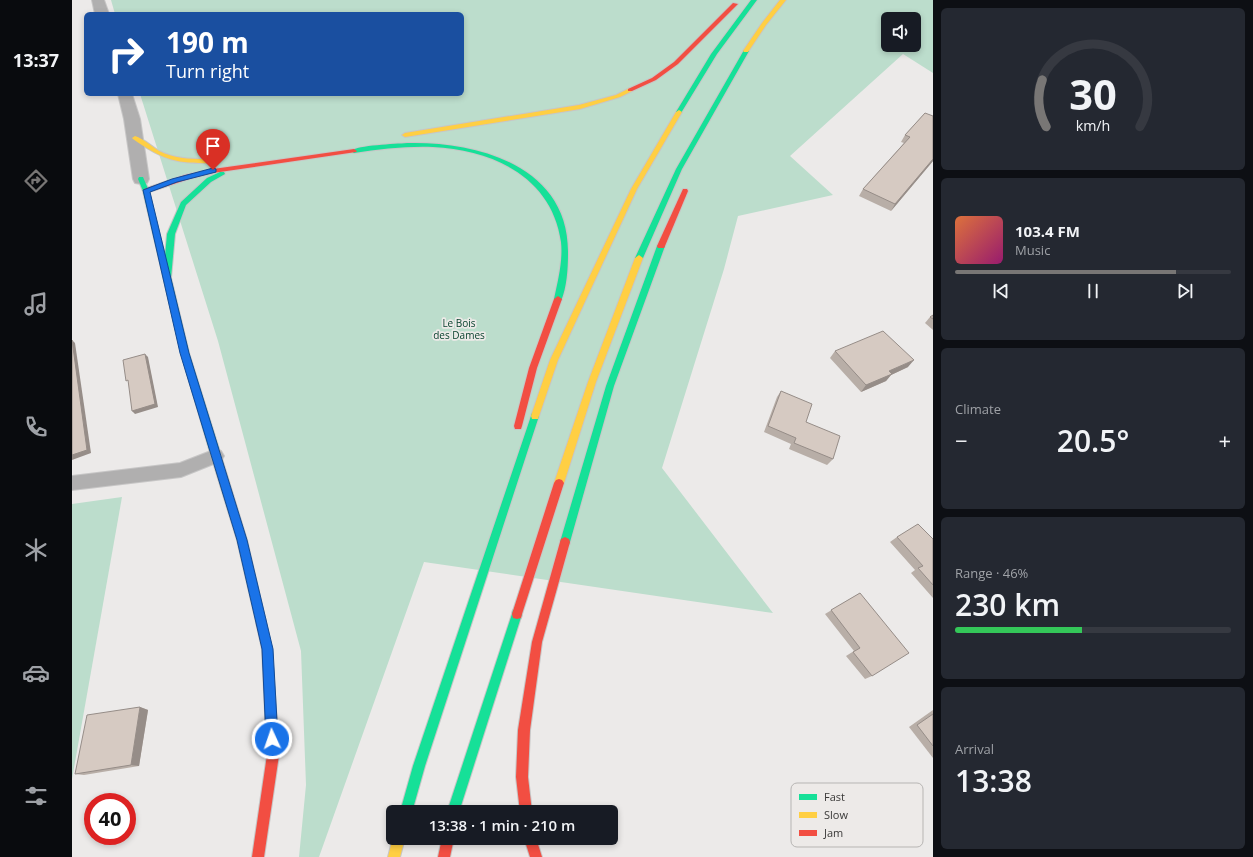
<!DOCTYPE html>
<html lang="en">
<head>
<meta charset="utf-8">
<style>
  body { margin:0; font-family:"Open Sans",sans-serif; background:#242831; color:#f1f3f6; height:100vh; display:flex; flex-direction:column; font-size:15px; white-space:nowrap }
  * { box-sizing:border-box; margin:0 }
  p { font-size:13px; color:#9ea1a6 }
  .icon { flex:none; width:22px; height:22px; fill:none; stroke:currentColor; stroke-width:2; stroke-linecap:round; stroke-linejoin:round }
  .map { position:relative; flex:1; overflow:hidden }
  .drawer { display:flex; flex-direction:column; gap:8px; padding:8px; background:#0d0f14; width:320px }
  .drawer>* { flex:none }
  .hud { position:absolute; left:12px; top:12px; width:380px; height:84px; border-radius:6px; box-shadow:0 2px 6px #0003; background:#1a4fa0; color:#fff; overflow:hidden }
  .tools { position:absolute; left:809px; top:12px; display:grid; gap:8px }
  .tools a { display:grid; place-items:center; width:40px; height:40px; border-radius:6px; background:#171b24; box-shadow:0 2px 6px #0003; font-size:20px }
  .speed { position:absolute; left:12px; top:793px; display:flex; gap:8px; font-size:20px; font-weight:700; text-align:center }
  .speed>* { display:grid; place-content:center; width:52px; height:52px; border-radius:50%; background:#171b24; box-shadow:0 2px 6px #0003; line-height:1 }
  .speed .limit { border:6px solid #d22; background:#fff; color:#111 }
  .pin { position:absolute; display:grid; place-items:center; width:34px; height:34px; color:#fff; margin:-41px -17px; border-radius:50% 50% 50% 0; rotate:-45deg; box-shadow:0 0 4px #0007 }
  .pin .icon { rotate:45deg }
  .me { position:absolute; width:44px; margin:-22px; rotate:357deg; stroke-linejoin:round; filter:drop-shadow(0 0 3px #0008) }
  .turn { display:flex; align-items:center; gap:14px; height:84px; padding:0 16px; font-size:18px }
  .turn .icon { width:52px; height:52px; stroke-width:2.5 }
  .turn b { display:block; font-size:28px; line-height:34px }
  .big { font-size:30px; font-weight:600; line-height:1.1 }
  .drawer .tile { flex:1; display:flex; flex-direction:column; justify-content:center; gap:6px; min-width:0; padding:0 14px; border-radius:6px; background:#242831 }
  .drawer .dial { align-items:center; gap:0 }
  .dial svg { height:104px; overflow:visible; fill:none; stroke:#363941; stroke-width:7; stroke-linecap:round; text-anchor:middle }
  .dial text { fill:#f1f3f6; stroke:none }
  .song { display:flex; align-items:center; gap:12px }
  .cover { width:48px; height:48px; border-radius:6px; background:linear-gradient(135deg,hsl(20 70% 55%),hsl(320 70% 35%)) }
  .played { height:4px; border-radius:2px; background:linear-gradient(90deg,#787675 80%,#363941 80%) }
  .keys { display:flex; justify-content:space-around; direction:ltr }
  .heat { display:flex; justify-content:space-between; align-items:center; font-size:22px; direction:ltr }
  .charge { height:6px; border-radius:3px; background:linear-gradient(90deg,#34c759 46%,#363941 0) }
  .trip { position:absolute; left:314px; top:805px; width:232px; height:40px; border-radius:6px; background:#171b24; box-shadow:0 2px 6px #0003; font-weight:600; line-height:40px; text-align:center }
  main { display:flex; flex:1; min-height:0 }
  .dock { display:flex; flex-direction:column; width:72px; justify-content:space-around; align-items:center; background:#090b0e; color:#9ea1a6 }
  .dock .icon { width:28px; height:28px }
  .dock .on { color:#787675 }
  .dock b { font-size:18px; color:#f1f3f6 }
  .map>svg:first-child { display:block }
  .green { fill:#bcddcc; fill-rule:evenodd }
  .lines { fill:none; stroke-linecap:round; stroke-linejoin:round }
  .lane-casing { stroke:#c7c6c6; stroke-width:2 }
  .street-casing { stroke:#c7c6c6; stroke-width:2 }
  .fast-casing { stroke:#c7c6c6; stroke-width:2 }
  .slow-casing { stroke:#c7c6c6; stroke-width:2 }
  .jam-casing { stroke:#c7c6c6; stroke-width:2 }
  .lane { fill:#b0afaf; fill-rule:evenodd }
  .street { fill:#b0afaf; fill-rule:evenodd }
  .fast { fill:#16e098; fill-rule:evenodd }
  .slow { fill:#ffcf43; fill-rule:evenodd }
  .jam { fill:#f24e42; fill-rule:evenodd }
  .wall { fill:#b8aea7 }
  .shaded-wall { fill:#968d88 }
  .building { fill:#d6cac2; stroke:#968d88 }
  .route { fill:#1a73e8; stroke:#114b97 }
  .labels { text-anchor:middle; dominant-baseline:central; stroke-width:3.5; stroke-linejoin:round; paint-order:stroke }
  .park-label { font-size:10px; fill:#003d28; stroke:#edeae8 }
  .key { fill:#edeae8; stroke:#b7b5b3; stroke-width:1 }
  .key-label { font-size:11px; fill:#393837 }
</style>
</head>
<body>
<main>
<nav class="dock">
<b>13:37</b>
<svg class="icon on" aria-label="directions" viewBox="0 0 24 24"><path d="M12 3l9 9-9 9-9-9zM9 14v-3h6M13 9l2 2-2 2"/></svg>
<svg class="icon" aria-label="music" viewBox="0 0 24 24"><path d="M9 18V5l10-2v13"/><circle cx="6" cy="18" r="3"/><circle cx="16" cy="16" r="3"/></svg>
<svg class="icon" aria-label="phone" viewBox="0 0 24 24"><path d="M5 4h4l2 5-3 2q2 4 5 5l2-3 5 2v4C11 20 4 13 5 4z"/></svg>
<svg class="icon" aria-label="climate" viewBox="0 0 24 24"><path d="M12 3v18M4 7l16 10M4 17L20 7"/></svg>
<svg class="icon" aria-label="car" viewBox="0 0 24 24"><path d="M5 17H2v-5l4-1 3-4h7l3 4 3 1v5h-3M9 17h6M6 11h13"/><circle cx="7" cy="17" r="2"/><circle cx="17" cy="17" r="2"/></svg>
<svg class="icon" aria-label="filters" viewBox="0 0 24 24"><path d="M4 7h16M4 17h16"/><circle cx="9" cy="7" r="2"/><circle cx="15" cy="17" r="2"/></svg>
</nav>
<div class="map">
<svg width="861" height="857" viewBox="0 0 861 857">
  <rect width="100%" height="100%" fill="#eceae9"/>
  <g class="green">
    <path d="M 39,0 L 861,0 L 861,73 L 831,54 L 718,156 L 761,195 L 666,216 L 652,269 L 590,468 L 701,613 L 352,562 L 247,857 L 227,857 L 234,785 L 229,651 L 146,341 L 68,94 L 390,94 L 390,14 L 43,14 ZM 816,19 L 842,19 L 842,45 L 816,45 Z"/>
    <path d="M 50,497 L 0,779 L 0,504 Z"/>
  </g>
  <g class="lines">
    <g class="lane-casing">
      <path id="lane" d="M 144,449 L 149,451 L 152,456 L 149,461 L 109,477 L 0,490 L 0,476 L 108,463 Z"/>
    </g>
    <g class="street-casing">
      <g id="street">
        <path d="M 20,0 L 32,0 L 37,14 L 23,14 Z"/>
        <path d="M 46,94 L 60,94 L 68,119 L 77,179 L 75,183 L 69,184 L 63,183 L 61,179 L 52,119 Z"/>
      </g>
    </g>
    <g class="fast-casing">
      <g id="fast">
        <path d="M 679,0 L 685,0 L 645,54 L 609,113 L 605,113 L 604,112 L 639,54 Z"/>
        <path d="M 672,50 L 677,51 L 610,169 L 571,258 L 567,261 L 564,260 L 563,258 L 604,169 Z"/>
        <path d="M 335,143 C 405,141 497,166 496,253 C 496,268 495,287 489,301 L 486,302 L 482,299 C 486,280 491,261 489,242 C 480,177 421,150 361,147 C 335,146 308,149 282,153 L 279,151 C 286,145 323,144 335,143 Z"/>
        <path d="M 148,172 L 152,172 L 153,174 L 139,182 L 114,205 L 103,234 L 99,278 L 117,353 L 147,449 L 145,452 L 142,453 L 139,452 L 137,449 L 109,353 L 71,191 L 66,179 L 67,177 L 71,177 L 77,191 L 93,256 L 95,234 L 109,202 L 135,178 Z"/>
        <path d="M 589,243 L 593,246 L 542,386 L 498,542 L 497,545 L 493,547 L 489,545 L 488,542 L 534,386 L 585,246 Z"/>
        <path d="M 463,412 L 466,413 L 467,416 L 353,766 L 340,812 L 328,812 L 341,766 L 459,416 L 460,413 Z"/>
        <path d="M 445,609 L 449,610 L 450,614 L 387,812 L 375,812 L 440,614 L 441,610 Z"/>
      </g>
    </g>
    <g class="slow-casing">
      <g id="slow">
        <path d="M 708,0 L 714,0 L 694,25 L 676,52 L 672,52 L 671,51 L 690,23 Z"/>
        <path d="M 558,88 L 560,89 L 560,91 L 548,97 L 508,109 L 333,137 L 330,135 L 333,133 L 507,105 L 544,95 Z"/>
        <path d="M 607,110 L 610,112 L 565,189 L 486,360 L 467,416 L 466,419 L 460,419 L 459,416 L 478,360 L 559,189 L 604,112 Z"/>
        <path d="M 63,136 C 72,139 79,146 87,151 C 105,160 123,159 142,159 L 145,161 L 142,163 C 105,164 91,160 61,139 L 60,138 Z"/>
        <path d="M 567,255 L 571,258 L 524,382 L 492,483 L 490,486 L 487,487 L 484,486 L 482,483 L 516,382 L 563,258 Z"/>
        <path d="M 142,445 L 145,446 L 147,449 L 175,540 L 194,622 L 193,626 L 189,627 L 185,626 L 184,622 L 165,540 L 137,449 L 139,446 Z"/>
        <path d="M 321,837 L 333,838 L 328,857 L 316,857 Z"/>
      </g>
    </g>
    <g class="jam-casing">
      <g id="jam">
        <path d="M 661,3 L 666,4 L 606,64 L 584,80 L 560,91 L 556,91 L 556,89 L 580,78 L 602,62 Z"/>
        <path d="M 282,149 L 285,151 L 284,152 L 141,173 L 117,179 L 74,193 L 71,191 L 72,189 L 113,175 L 141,169 Z"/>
        <path d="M 611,189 L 615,189 L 616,191 L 593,246 L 592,248 L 586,248 L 585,246 Z"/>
        <path d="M 486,296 L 490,299 L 465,368 L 450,426 L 449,429 L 443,429 L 442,426 L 457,368 L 482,299 Z"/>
        <path d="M 487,479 L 490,480 L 492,483 L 450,614 L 449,618 L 445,619 L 441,618 L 440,614 L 482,483 L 484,480 Z"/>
        <path d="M 493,537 L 497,539 L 498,542 L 470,642 L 458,730 L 456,777 L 460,812 L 448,812 L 444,777 L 446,730 L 460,642 L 488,542 L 489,539 Z"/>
        <path d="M 189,617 L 193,618 L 194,622 L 200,649 L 207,755 L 192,857 L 180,857 L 195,755 L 190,649 L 184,622 L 185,618 Z"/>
        <path d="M 370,838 L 382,838 L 378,857 L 366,857 Z"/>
        <path d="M 452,838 L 464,838 L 470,857 L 458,857 Z"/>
      </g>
    </g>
    <use href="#lane" class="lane"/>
    <use href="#street" class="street"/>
    <use href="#fast" class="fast"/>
    <use href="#slow" class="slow"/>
    <use href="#jam" class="jam"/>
  </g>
  <g class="wall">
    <path d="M 853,113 L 861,161 L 819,211 L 787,196 L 791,189 L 832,143 L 829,142 L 833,135 Z"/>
    <path d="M 861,315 L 861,330 L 853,323 L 858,317 Z"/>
    <path d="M 763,351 L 836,367 L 819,375 L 814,381 L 789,392 L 758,358 Z"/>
    <path d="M 709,391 L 734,422 L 761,459 L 755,465 L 717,449 L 719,444 L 692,432 L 705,397 Z"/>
    <path d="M 825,537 L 861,539 L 861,598 L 839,573 L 843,570 L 818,542 Z"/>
    <path d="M 788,593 L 800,676 L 793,679 L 774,656 L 782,651 L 753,614 Z"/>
    <path d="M 68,707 L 76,710 L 67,766 L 12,775 L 3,774 Z"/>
    <path d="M 861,710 L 861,758 L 837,727 Z"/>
  </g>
  <g class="shaded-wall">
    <path d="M 861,159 L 861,161 L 819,211 L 823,204 Z"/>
    <path d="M 0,340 L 3,343 L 19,453 L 0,460 Z"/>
    <path d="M 73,354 L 76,357 L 86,407 L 63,414 L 60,411 Z"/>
    <path d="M 842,360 L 836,367 L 819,375 L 814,381 L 789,392 L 794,385 L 817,371 Z"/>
    <path d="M 68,707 L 76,710 L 67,766 L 59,765 Z"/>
  </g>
  <g class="building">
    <path d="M 853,113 L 861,116 L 861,159 L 823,204 L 791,189 L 838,137 L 833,135 Z"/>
    <path d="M 861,315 L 861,319 L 858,317 Z"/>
    <path d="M 811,331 L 842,360 L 817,371 L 820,374 L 794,385 L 763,351 Z"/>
    <path d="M 0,340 L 15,450 L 0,455 Z"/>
    <path d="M 73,354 L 83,404 L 60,411 L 56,380 L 54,381 L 51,360 Z"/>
    <path d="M 709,391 L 740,404 L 734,422 L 768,436 L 761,459 L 722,443 L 724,438 L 696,426 Z"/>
    <path d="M 846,524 L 861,539 L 861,585 L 846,568 L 851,566 L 825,537 Z"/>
    <path d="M 788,593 L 837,653 L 800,676 L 781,652 L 788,648 L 759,610 Z"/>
    <path d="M 68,707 L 59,765 L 3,774 L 15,715 Z"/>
    <path d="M 861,714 L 861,746 L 845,725 Z"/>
  </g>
  <path class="route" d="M 141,168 L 144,169 L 144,172 L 105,182 L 78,192 L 117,353 L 175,540 L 201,649 L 206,739 L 204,744 L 200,745 L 196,744 L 194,739 L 190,649 L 165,540 L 108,353 L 71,190 L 100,179 Z"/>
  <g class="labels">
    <g class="park-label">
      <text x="387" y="323">Le Bois<tspan x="387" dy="12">des Dames</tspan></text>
    </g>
  </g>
  <rect x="719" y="783" width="132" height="64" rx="6" class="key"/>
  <rect x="727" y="794" width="18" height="6" fill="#16e098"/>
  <rect x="727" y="812" width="18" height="6" fill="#ffcf43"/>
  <rect x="727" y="830" width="18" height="6" fill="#f24e42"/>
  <g class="key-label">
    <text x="752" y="801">Fast</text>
    <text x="752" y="819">Slow</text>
    <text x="752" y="837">Jam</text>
  </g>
</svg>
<div class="tools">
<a><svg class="icon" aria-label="sound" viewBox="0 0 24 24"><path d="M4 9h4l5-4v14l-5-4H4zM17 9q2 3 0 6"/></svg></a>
</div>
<div class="speed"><div class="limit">40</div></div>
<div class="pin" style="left:141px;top:170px;background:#d93025"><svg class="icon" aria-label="arrive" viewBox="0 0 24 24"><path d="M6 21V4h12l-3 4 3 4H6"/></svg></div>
<svg class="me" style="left:200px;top:739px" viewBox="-20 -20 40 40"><circle r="17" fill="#1a73e8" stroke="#fff" stroke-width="3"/><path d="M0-11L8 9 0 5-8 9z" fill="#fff"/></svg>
<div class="trip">13:38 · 1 min · 210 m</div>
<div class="hud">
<div class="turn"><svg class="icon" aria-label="right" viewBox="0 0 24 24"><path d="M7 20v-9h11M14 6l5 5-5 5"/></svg><div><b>190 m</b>Turn right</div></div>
</div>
</div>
<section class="drawer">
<div class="tile dial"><svg viewBox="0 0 100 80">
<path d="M14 69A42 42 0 1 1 86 69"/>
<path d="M14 69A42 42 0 0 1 11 33" stroke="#787675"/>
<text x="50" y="56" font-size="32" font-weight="700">30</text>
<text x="50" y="72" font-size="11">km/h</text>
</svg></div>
<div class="tile">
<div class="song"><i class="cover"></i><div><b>103.4 FM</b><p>Music</p></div></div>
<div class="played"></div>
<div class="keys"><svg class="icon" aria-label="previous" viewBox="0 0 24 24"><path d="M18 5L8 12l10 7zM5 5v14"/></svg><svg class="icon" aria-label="pause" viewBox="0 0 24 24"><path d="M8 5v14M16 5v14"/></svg><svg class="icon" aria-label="next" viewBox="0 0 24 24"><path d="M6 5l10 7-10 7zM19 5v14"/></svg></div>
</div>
<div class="tile"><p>Climate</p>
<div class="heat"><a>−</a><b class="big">20.5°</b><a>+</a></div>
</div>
<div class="tile"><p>Range · 46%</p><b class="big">230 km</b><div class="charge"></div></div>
<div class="tile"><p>Arrival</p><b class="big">13:38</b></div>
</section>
</main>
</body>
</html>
